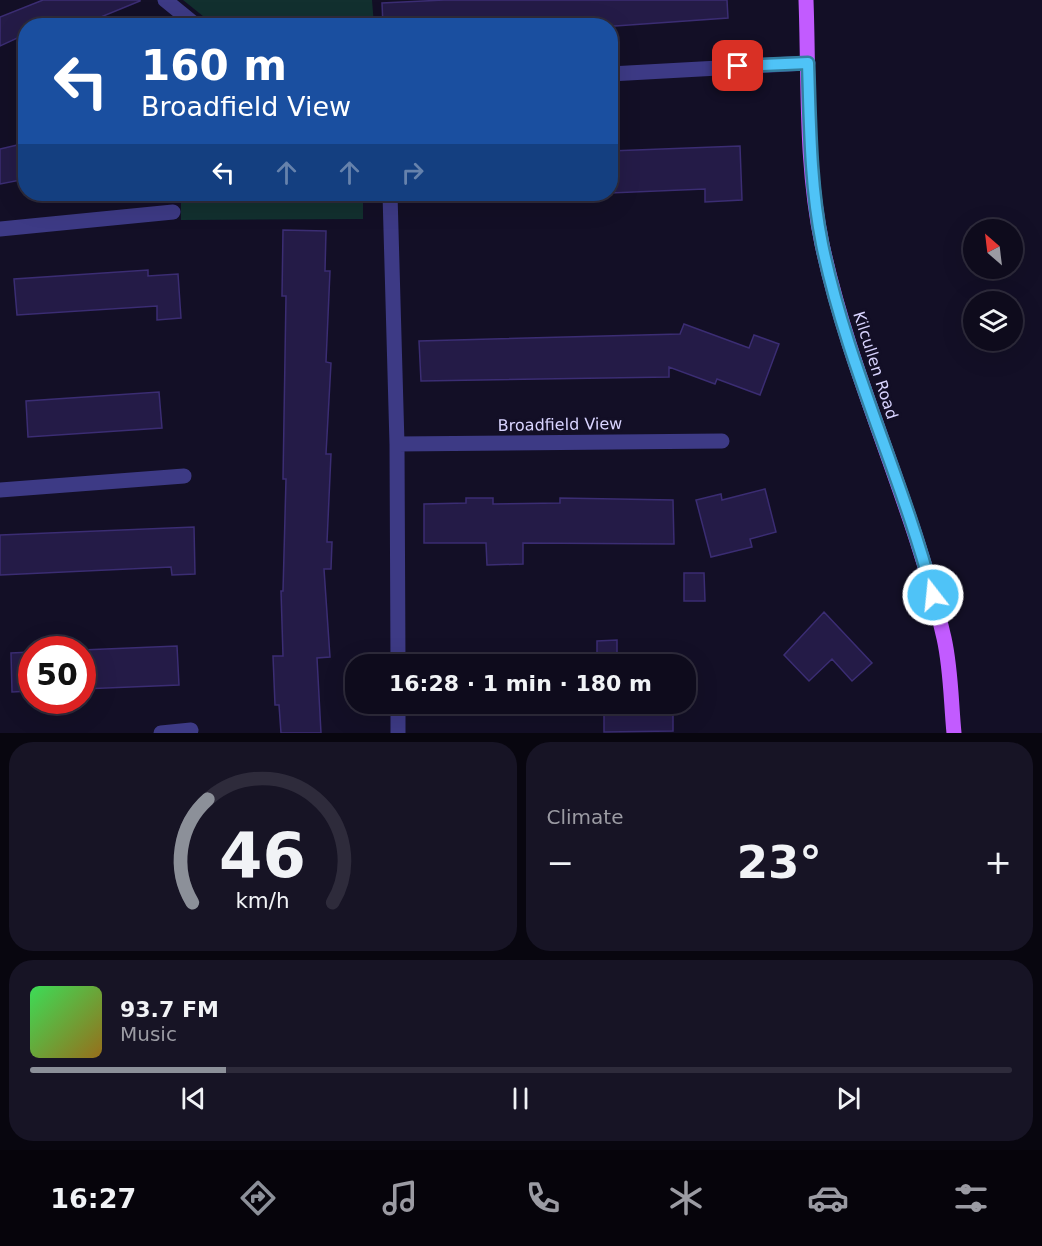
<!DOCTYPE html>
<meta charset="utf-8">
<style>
:root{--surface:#0e0b1c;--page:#171425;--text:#f1f3f6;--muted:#9b9ba3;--line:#2e2b3b;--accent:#8c9099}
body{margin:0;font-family:"DejaVu Sans",sans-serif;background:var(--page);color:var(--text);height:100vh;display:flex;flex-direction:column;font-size:22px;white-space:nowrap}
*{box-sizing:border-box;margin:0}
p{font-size:20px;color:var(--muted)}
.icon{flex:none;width:33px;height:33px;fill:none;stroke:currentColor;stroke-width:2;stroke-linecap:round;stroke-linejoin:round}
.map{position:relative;height:733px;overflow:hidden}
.side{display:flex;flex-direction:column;gap:9px;padding:9px;background:#08060f;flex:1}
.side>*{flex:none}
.banner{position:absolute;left:18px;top:18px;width:600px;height:183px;border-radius:24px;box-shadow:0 6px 24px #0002,0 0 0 2px var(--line);background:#1a4fa0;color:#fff;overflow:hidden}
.needle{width:39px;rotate:332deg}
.fabs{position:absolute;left:963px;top:219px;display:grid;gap:12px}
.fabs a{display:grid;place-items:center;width:60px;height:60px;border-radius:50%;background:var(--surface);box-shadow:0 6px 24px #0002,0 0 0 2px var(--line);font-size:30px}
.speed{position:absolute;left:18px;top:636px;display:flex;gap:12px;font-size:30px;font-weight:700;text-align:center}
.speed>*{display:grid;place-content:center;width:78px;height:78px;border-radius:50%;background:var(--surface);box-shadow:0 6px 24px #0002,0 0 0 2px var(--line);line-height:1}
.speed .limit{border:9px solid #d22;background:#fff;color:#111}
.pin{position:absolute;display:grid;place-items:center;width:51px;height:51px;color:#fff;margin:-26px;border-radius:12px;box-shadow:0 3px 9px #0006}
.me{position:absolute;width:66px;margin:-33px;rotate:344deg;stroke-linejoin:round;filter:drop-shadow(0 0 4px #0008)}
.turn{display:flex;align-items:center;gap:21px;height:126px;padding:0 24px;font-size:27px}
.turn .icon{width:78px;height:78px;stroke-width:2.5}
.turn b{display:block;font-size:42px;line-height:51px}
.lanes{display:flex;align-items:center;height:57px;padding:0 24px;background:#0003;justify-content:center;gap:30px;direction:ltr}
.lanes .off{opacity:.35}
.big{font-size:45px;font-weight:700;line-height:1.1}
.side .tile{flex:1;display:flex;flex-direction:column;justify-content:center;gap:9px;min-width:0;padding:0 21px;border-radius:24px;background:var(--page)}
.side .dial{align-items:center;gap:0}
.dial svg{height:156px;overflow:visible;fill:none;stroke:var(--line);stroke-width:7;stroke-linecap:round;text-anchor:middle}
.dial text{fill:var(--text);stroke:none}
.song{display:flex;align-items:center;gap:18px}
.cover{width:72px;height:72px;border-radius:9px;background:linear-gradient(135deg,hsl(130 70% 55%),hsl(40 70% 35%))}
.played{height:6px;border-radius:3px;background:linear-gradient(90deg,var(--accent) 20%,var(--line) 20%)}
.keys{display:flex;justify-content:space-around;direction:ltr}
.heat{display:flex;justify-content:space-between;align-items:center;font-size:33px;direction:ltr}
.side .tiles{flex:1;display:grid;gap:9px;grid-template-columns:1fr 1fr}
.tile:last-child{grid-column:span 2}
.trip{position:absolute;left:345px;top:654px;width:351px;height:60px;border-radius:24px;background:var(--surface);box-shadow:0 6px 24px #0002,0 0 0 2px var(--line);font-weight:700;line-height:60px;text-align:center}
.menu{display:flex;height:96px;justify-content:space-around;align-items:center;background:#06040b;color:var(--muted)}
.menu .icon{width:42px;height:42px}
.menu .active{color:var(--accent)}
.menu b{font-size:27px;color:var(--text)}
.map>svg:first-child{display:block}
</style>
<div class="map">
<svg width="1042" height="733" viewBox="0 0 1042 733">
<rect width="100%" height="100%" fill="#130f26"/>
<path fill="#12302f" d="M 183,0 L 372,0 L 374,25 L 214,25 Z
M 181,194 L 363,194 L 363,219 L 181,220 Z"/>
<path fill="#241b47" stroke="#3b2d73" stroke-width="1.5" d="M 43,0 L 140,0 L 140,1 L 79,26 L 26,26 L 26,34 L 0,46 L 0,17 Z
M 444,0 L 727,0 L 728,18 L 615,26 L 383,26 L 382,3 Z
M 26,143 L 26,179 L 0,184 L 0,149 Z
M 740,146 L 742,200 L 705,202 L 705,189 L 610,193 L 610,151 Z
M 283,230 L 326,231 L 325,271 L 330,271 L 326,362 L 331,363 L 326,454 L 331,454 L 327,542 L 332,542 L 331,569 L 324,569 L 330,657 L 317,658 L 321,733 L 281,733 L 279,705 L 275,705 L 273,656 L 283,656 L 281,591 L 283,591 L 286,479 L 283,479 L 286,296 L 282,296 Z
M 148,270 L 148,276 L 178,274 L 181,318 L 157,320 L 157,306 L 17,315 L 14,279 Z
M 684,324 L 749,348 L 754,335 L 779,344 L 760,395 L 717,379 L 715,384 L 669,367 L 669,377 L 421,381 L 419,341 L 680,334 Z
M 159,392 L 162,428 L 28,437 L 26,401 Z
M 765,489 L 776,532 L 750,539 L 752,547 L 711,557 L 696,500 L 721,494 L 722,500 Z
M 466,498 L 493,498 L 493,504 L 560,503 L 560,498 L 673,500 L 674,544 L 523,543 L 523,564 L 487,565 L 486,543 L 424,543 L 424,504 L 466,503 Z
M 194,527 L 195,574 L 172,575 L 171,567 L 0,575 L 0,535 Z
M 684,573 L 704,573 L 705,601 L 684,601 Z
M 824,612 L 872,663 L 852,681 L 832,659 L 809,681 L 784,655 Z
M 617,640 L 617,664 L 597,664 L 597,641 Z
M 177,646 L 179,685 L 82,689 L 82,650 Z
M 32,652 L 32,691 L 12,692 L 11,653 Z
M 604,704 L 673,704 L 673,731 L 604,732 Z"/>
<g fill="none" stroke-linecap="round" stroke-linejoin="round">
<path stroke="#3d3a85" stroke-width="15" d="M 165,0 L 197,26
M 610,74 L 808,63
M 390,194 L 397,444 L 398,664
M 0,229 L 173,212
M 397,444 L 722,441
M 0,490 L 184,476
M 398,704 L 398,733
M 161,733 L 191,730"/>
<path stroke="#c25bff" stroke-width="15" d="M 806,0 C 809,81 805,164 822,244 C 851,379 914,504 944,638 C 951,669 951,702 954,733"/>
</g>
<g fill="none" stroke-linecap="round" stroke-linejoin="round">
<defs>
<path id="route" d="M 738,66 L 808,63 C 810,124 810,184 822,244 C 847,365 902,476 933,595"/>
</defs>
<use href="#route" stroke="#337fa1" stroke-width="15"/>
<use href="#route" stroke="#4fc3f7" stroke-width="10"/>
</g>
<g text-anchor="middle" stroke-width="6" stroke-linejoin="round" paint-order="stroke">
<g font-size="16" fill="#d9d4ff" stroke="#130f26">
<text transform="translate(876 365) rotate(72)" y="6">Kilcullen Road</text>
<text transform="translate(560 424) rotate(-1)" y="6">Broadfield View</text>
</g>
</g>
</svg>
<div class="fabs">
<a><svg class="needle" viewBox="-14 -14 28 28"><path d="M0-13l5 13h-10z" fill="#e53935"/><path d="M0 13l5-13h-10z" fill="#9b9ba3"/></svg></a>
<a><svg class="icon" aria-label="layers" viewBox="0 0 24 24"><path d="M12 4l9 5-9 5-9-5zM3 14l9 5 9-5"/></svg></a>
</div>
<div class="speed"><div class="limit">50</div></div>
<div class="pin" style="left:738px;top:66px;background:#d93025"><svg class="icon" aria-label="arrive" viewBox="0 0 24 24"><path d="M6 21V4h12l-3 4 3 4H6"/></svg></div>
<svg class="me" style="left:933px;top:595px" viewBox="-20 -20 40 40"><circle r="17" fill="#4fc3f7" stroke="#fff" stroke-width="3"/><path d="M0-11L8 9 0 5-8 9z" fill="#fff"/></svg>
<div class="trip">16:28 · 1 min · 180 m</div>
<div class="banner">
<div class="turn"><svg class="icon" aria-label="left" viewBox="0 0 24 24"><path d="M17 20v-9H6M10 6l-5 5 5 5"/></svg><div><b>160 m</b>Broadfield View</div></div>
<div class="lanes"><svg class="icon" aria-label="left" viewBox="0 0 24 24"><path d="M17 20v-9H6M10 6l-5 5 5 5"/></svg><svg class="icon off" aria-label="ahead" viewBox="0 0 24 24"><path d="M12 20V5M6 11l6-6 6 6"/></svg><svg class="icon off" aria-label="ahead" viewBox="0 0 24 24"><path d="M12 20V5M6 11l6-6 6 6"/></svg><svg class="icon off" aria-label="right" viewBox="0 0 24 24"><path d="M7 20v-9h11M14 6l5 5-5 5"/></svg></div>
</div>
</div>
<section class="side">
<div class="tiles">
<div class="tile dial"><svg viewBox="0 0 100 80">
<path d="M14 69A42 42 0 1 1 86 69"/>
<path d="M14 69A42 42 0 0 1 22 16" stroke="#8c9099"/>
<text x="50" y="56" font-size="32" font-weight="700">46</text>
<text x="50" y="72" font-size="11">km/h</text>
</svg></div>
<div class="tile"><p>Climate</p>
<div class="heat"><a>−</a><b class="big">23°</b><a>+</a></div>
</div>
<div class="tile">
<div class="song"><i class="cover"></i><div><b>93.7 FM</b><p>Music</p></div></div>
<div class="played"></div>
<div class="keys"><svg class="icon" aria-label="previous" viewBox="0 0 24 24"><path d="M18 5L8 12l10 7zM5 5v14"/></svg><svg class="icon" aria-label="pause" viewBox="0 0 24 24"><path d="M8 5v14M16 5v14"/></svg><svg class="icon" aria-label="next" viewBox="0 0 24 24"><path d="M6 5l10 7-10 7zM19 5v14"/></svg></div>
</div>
</div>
</section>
<nav class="menu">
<b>16:27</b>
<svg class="icon active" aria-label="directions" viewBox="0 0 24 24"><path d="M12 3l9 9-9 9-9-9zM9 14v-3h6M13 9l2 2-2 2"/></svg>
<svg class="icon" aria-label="music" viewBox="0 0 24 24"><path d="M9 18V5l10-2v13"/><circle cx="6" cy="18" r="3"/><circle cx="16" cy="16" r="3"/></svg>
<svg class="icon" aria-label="phone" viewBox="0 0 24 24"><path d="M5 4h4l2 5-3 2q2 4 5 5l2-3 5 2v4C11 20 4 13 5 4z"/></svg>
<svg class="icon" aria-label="climate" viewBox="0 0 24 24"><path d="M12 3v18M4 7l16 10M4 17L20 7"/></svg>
<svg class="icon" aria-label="car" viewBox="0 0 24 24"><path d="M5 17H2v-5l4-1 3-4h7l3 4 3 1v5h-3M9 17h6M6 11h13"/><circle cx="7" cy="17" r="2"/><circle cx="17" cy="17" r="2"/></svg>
<svg class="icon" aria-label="filters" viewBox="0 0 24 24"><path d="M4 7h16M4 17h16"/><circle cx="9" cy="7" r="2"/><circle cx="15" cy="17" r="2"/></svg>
</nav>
